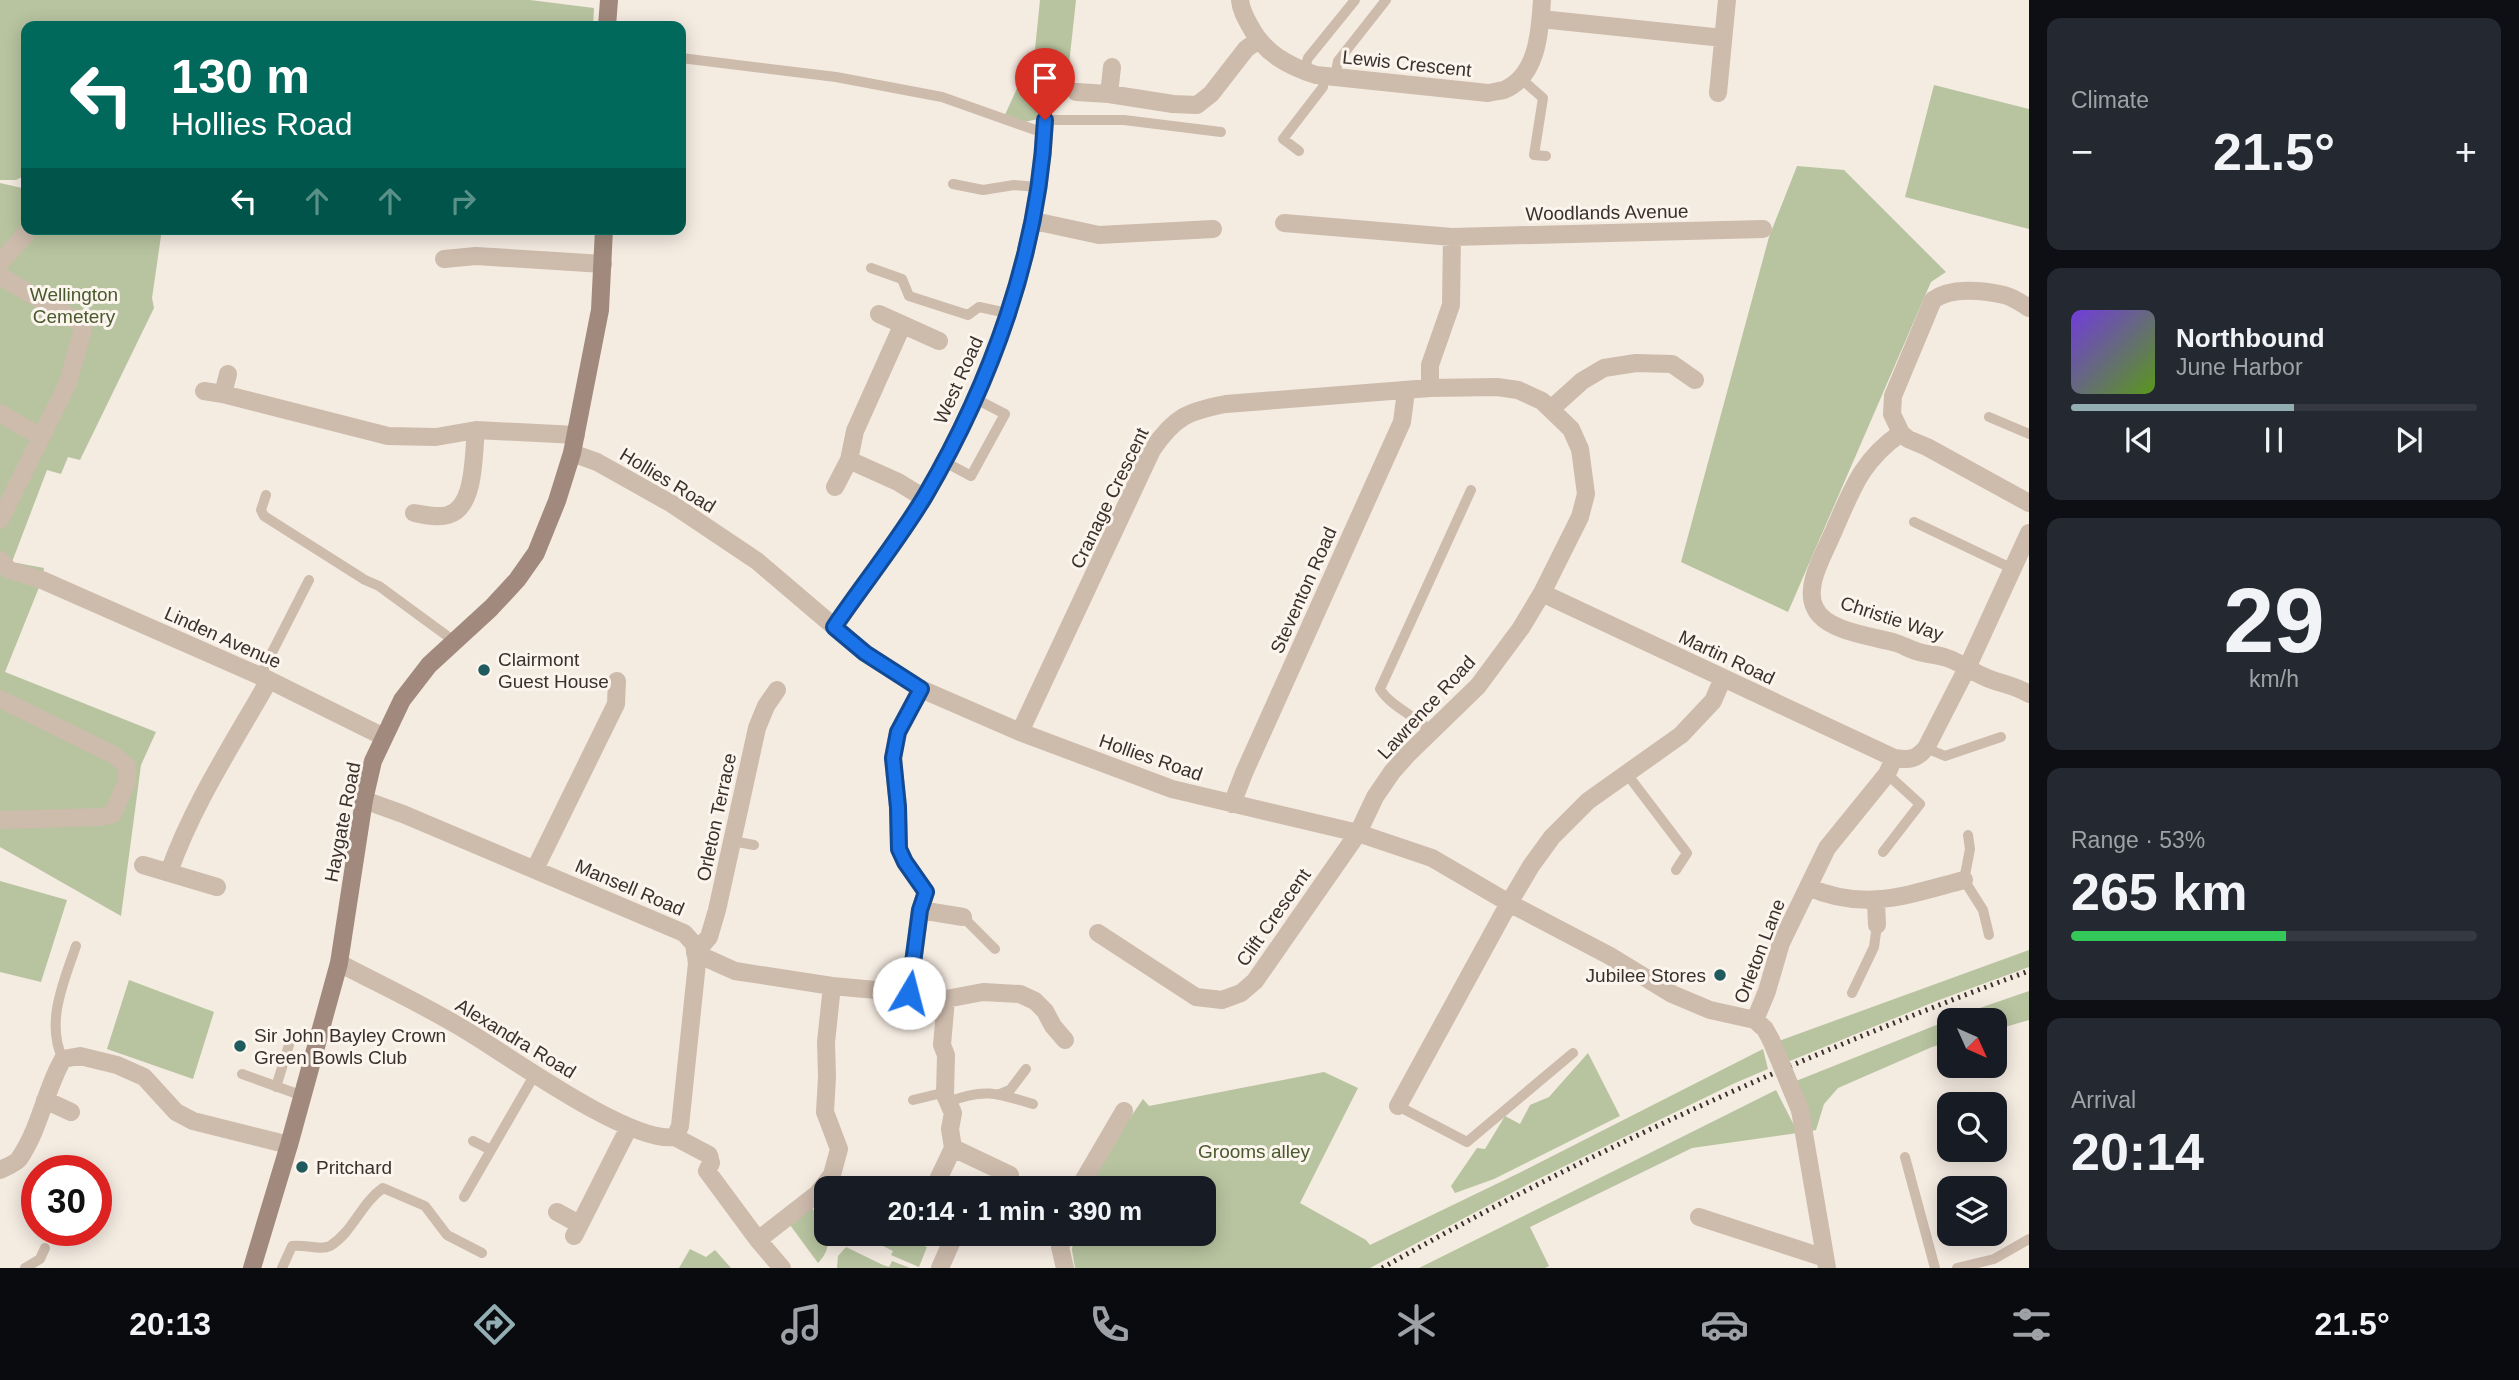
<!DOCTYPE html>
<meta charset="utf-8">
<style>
:root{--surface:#171b24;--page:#242831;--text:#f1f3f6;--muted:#9ea1a6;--line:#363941;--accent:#92aeb2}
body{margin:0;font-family:Helvetica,sans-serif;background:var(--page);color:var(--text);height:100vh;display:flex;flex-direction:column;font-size:26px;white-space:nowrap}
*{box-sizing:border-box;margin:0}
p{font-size:23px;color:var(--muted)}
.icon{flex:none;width:38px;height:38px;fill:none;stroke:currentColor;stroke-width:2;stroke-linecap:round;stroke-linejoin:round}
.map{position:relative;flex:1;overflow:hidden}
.drawer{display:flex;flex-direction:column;gap:18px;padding:18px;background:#0d0f14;width:490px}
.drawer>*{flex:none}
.top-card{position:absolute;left:21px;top:21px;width:665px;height:214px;border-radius:14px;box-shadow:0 4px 18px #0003;background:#00695c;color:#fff;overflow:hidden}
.needle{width:46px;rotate:135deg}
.controls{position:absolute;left:1937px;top:1008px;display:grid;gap:14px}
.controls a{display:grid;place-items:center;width:70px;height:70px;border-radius:14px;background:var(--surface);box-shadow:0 4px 18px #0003;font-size:35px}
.speed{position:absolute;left:21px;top:1155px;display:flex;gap:14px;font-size:35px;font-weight:700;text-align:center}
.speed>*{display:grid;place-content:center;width:91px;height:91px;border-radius:50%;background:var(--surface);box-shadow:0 4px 18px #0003;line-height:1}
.speed .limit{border:10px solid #d22;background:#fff;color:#111}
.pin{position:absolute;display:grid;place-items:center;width:60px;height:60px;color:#fff;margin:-72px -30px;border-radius:50% 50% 50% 0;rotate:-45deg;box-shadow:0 0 7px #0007}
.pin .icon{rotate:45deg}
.me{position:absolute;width:77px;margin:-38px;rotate:8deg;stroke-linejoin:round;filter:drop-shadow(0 0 5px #0008)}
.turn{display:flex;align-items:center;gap:24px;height:147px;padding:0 35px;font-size:32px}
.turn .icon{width:91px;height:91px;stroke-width:2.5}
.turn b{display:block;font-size:49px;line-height:60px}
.lanes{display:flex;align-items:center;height:66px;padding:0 35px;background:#0003;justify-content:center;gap:35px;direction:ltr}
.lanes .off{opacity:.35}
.big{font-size:52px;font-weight:800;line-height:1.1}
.drawer .card{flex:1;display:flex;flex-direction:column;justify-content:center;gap:10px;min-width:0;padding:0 24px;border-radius:14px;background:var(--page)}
.drawer .dial{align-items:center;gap:0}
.dial b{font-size:91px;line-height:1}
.song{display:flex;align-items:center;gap:21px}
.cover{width:84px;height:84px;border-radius:10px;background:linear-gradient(135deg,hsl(260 70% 55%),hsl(90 70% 35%))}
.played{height:7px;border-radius:4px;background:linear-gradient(90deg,var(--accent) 55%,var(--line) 55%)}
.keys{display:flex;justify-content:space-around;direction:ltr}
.heat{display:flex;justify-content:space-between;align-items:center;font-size:38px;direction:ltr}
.charge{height:10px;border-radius:5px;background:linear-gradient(90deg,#34c759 53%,var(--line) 0)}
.trip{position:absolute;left:814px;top:1176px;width:402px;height:70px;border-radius:14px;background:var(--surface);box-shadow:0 4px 18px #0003;font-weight:800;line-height:70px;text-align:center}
.dock{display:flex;height:112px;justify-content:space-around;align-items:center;background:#090b0e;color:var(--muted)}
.dock .icon{width:49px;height:49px}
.dock .on{color:var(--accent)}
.dock b{font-size:32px;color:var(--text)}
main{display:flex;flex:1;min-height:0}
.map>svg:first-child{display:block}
</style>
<main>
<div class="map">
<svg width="2029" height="1268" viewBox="0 0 2029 1268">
<rect width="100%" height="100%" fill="#f4ebe1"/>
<path fill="#b8c4a0" d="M 0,0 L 530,0 L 594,8 L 593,26 L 26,26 L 26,175 L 16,180 L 0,180 Z
M 1040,0 L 1076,0 L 1066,92 L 1046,98 L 1038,119 L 1020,123 L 1004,117 L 1035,49 Z
M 1934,85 L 2029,109 L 2029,229 L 1905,197 Z
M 1797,166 L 1844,170 L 1946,272 L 1931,282 L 1788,612 L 1681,562 L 1769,237 Z
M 0,183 L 22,188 L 26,186 L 26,229 L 162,229 L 152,298 L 154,308 L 80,460 L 68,457 L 61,474 L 47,470 L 12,562 L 44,568 L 42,580 L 5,672 L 156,732 L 141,765 L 121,916 L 0,847 Z
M 0,881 L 67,900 L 41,982 L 0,972 Z
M 2029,950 L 2029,967 L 1939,1000 L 1785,1063 L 1776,1042 Z
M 129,980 L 214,1012 L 193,1079 L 107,1049 Z
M 2029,991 L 2029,1020 L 1995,1030 L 1995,1020 L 1950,1020 L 1949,1042 L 1932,1047 L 1838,1088 L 1824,1104 L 1816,1130 L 1811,1131 L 1796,1081 L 1974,1010 Z
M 1763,1049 L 1768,1069 L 1735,1083 L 1532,1182 L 1370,1268 L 1075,1268 L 1072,1250 L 1074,1234 L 1204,1234 L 1204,1188 L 1087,1188 L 1110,1147 L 1143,1099 L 1149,1106 L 1324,1072 L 1358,1088 L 1300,1203 L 1366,1240 L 1370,1245 L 1517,1174 Z
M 1588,1053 L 1620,1116 L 1494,1179 L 1455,1193 L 1451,1186 L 1477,1148 L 1485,1149 L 1505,1116 L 1520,1124 L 1530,1105 L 1549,1097 Z
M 1776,1090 L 1798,1133 L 1692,1148 L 1530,1227 L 1549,1266 L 1545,1268 L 1419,1268 Z
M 812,1208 C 825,1225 837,1244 818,1263 L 790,1225 Z
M 877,1234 L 901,1234 L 910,1237 L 909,1240 L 927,1247 L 919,1267 L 891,1255 L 893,1251 L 875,1242 Z
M 846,1247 L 883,1265 L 889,1267 L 892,1261 L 910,1268 L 837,1268 L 838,1256 Z
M 690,1249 L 706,1257 L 715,1250 L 731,1268 L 679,1268 Z"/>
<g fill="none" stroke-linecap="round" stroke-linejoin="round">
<path stroke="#cdbbac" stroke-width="10" d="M 681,58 L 836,77 L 942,97 L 1044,133
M 1304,71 L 1308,58 L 1355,0
M 1335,77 L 1338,61 L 1386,0
M 1520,78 L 1543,98 L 1534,155 L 1546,156
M 1045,120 L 1124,120 L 1221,132
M 1299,151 L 1283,139 L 1323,87 L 1324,76
M 953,184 L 983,190 L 1014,185 L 1038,187
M 871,268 L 902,279 L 909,296 L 968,315 L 979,307 L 1007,313
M 1989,417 L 2029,434
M 943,461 L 971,476 L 1005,414 L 974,398
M 266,495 L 261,510 L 264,516 L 365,580 L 379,586 L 454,641
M 1914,522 L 2013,569
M 260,676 L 309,580
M 1432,732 C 1416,716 1391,707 1380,689 L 1471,490
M 1926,748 L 1945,756 L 2001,737
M 1627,774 L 1687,853 L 1676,870
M 1968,835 L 1970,849 L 1964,880 L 1983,910 L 1989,935
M 732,841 L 754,845
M 1883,852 L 1920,804 L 1887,774
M 963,917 L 995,949
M 1852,993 L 1874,947 L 1877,925
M 63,1059 C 45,1023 64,981 76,946
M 242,1074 L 303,1096
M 276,1087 L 292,1035
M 1000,1094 L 1010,1090 L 1026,1069
M 913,1100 L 946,1092
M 948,1102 C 984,1088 997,1093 1033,1104
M 1398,1106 L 1467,1142 L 1573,1053
M 473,1141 L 491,1150
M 1905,1157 L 1935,1268
M 464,1197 L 535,1074
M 25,1268 L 40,1259 L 45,1248
M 282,1268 L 292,1246 C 306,1244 320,1251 330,1246 C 353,1232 361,1203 383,1188 L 425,1206 L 447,1235 L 482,1253
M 1957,1268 L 1994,1259 L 2029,1239"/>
<path stroke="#cdbbac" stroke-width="18" d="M 1240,0 C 1241,10 1245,17 1250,26 C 1264,53 1288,66 1316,75 L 1488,93 C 1493,92 1499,91 1504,90 C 1538,76 1540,30 1542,0
M 1541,19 L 1723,38
M 1076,92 L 1109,94 L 1173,104 L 1197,105 L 1211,94 L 1246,49 L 1257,41
M 1718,93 L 1727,0
M 1109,94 L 1112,67
M 1034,221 L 1099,235 L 1213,229
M 1284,223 L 1452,237 L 1763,229
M 444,259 L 476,256 L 603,264
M 0,263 L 30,229
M 0,276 L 84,325 L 68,383 L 0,520
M 2029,308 C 2021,303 2013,297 2004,295 C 1982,290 1951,287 1933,300 L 1893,396 L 1892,414 L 1901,433 L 1908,439 L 1927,447 L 2029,503
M 879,314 L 939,341
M 902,326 L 855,431 L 849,460 L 898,482 L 924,498
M 1430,388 L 1430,365 L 1451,305 L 1452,237
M 204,391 L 223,394 L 388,436 L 436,437 L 476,430 L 576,435
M 223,394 L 228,374
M 1551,409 L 1582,381 L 1604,368 L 1636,363 L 1672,364 L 1695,380
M 0,413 L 41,437
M 1901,433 C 1859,462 1851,493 1831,537 C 1823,556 1804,587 1815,608 C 1826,632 1873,636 1896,643 C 1903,645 1909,649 1916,651 C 1926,655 1937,654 1947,658 C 1960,662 1972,672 1985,677 C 2000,684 2015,685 2029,694
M 572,453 L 597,462 L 672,504 L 757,561 L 865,653 L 921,689 L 1020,732 L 1172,789 L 1358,833 L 1432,858 L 1509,903 L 1610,956 L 1672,994 L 1710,1010 L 1755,1020 L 1765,1029 L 1771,1040
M 835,487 L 849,460
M 414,513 C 425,515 438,518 448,515 C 476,507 473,454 476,430
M 0,560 L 9,570 L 42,580 L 269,680 L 384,737
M 1542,593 L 1894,758 C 1909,760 1916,760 1926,748 L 1967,668 L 2029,533
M 834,627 C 864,583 898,541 925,496 C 991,383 1039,252 1045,120
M 777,690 L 766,706 L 757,728 L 717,910 L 709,937 L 695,953 L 735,971 L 832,986 L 909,993 L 946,999 L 983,992 L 1020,994 L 1035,1001 L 1045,1011 L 1053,1026 L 1065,1040
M 0,699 L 114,755 L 127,766 L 127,781 L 113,814 L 101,817 L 0,820
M 1020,732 L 1152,450 C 1174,417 1188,411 1226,404 L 1430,388 L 1497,387 L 1518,390 L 1542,401 L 1571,429 L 1580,449 L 1586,494 L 1580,517 L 1542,593 L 1521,628 L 1478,686 L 1408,754 L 1392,772 L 1375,797 L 1358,833 L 1255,981 L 1241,993 L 1222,1000 L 1196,997 L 1098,933
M 364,800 L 403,814 L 684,933 L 694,944 L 697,963 L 680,1126 L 675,1137
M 1232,804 L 1244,773 L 1402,422 L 1406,391
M 143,865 L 217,887
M 535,869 L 616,704 L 617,681
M 169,872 C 193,804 234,742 269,680
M 1808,887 C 1865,912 1907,895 1964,880
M 1876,901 L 1877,925
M 920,910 L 963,917
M 339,963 C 381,985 426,1006 467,1031 C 509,1056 630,1144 675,1137
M 909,993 L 920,910 L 926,892 L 905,862 L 899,849 L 898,807 L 893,758 L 898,732 L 921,689
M 946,999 L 942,1045 L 946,1055 L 945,1095 L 953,1113 L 950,1129 L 953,1148
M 1755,1020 L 1767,991 L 1781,943 L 1827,848 L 1887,774 L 1894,758
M 45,1100 L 71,1112
M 1398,1106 L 1509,903 L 1531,866 L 1552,837 L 1588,801 L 1681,735 L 1713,701 L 1723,678
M 1800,1110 L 1827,1268
M 675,1137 L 709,1155 L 711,1163 L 707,1171 L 758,1240 L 782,1268
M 0,1170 C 6,1167 15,1164 19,1159 C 40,1129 45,1090 63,1059 L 80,1056 L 117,1065 L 144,1077 L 176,1112 L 193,1121 L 289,1145
M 934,1188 L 953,1148 L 1010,1175 L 1003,1188
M 1079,1188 L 1124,1111
M 557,1212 L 579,1224
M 1699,1217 L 1825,1258
M 574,1236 L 629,1127
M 758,1240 L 817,1194 L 832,1175 L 839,1149 L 825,1112 L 827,1077 L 826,1042 L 832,986
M 940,1268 L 955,1234
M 1065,1268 L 1060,1247 L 1066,1234"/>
<path stroke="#a18a7d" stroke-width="18" d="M 607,26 L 609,0
M 252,1268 L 289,1145 L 339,963 L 364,800 L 373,761 L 402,700 L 429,665 L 491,608 L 517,580 L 536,553 L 557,501 L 572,453 L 600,310 L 604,229"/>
<path stroke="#3b302b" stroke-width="5" stroke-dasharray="2 5" stroke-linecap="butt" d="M 1382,1268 C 1589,1151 1806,1053 2029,971"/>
<path stroke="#cdbbac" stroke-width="18" d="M 1771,1040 L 1800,1110"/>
</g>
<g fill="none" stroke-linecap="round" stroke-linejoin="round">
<defs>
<path id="route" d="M 909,993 L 920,910 L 926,892 L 905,862 L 899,849 L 898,807 L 893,758 L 898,732 L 921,689 L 865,653 L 834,627 C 864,583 898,541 925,496 C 991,383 1039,252 1045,120"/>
</defs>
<use href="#route" stroke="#114b97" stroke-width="18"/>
<use href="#route" stroke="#1a73e8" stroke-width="12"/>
</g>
<g fill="#1f5a5e" stroke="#fbf5ee" stroke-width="2.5">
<circle cx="484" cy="670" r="7"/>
<circle cx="1720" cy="975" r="7"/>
<circle cx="240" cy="1046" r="7"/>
<circle cx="302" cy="1167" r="7"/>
</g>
<g text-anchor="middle" stroke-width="6" stroke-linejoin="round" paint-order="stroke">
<g font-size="19" fill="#3b302b" stroke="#fbf5ee">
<text transform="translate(1407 63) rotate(6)" y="7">Lewis Crescent</text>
<text transform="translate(1607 212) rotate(-1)" y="7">Woodlands Avenue</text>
<text transform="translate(958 380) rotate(-66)" y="7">West Road</text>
<text transform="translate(668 480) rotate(31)" y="7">Hollies Road</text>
<text transform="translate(1109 498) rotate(-64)" y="7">Cranage Crescent</text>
<text transform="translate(1303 590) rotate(-66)" y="7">Steventon Road</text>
<text transform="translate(1892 618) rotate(18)" y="7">Christie Way</text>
<text transform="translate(223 637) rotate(24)" y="7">Linden Avenue</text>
<text transform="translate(1727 657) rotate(25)" y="7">Martin Road</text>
<text transform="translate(1426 707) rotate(-47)" y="7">Lawrence Road</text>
<text transform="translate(1151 757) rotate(19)" y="7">Hollies Road</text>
<text transform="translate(716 817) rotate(-78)" y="7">Orleton Terrace</text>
<text transform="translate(342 822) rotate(-79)" y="7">Haygate Road</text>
<text transform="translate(630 887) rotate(23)" y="7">Mansell Road</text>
<text transform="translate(1273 917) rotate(-55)" y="7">Clift Crescent</text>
<text transform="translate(1759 951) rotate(-69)" y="7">Orleton Lane</text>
<text transform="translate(516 1038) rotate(31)" y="7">Alexandra Road</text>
</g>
<g font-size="19" fill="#4a5a2e" stroke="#fbf5ee">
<text x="74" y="301">Wellington<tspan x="74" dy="22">Cemetery</tspan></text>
<text x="1254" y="1158">Grooms alley</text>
</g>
<g font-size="19" fill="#3b302b" stroke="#fbf5ee" text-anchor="start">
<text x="498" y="666">Clairmont<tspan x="498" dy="22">Guest House</tspan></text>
<text x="1706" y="982" text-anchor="end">Jubilee Stores</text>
<text x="254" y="1042">Sir John Bayley Crown<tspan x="254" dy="22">Green Bowls Club</tspan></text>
<text x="316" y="1174">Pritchard</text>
</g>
</g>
</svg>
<div class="controls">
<a><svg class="needle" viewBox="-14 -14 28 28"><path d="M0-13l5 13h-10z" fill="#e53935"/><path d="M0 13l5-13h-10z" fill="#9ea1a6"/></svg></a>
<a><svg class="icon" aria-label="search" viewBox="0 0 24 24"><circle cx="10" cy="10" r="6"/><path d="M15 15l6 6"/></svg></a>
<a><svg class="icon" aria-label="layers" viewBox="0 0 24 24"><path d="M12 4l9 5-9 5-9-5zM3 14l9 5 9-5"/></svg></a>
</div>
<div class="speed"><div class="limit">30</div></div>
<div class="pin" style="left:1045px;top:120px;background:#d93025"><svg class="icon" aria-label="arrive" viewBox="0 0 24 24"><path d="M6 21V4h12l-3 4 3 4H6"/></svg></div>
<svg class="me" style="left:909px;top:993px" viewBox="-20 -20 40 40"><circle r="19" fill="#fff"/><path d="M0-13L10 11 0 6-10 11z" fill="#1a73e8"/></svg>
<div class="trip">20:14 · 1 min · 390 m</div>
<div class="top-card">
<div class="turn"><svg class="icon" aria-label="left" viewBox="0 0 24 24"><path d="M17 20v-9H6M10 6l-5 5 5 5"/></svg><div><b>130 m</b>Hollies Road</div></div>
<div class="lanes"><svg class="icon" aria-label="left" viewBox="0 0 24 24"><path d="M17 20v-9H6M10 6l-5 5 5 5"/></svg><svg class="icon off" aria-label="ahead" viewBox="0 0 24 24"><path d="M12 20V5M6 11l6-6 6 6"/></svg><svg class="icon off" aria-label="ahead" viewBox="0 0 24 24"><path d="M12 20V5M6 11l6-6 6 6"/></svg><svg class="icon off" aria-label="right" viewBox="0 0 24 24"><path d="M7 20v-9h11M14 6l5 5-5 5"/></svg></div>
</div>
</div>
<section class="drawer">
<div class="card"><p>Climate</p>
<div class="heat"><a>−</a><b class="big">21.5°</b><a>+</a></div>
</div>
<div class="card">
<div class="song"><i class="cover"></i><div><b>Northbound</b><p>June Harbor</p></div></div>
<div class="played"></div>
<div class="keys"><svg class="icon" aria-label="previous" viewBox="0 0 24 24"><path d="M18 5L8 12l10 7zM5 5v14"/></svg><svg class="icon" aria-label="pause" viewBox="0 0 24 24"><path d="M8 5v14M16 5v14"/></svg><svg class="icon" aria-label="next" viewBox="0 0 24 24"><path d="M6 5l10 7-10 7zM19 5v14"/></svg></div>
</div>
<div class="card dial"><b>29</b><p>km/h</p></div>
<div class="card"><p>Range · 53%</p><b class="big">265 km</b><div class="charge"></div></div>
<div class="card"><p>Arrival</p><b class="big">20:14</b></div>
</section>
</main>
<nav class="dock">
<b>20:13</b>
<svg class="icon on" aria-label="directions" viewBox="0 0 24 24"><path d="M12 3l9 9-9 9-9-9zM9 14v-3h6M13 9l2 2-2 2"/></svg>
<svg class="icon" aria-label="music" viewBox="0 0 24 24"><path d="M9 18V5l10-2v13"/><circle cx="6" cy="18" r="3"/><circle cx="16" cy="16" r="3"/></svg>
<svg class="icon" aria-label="phone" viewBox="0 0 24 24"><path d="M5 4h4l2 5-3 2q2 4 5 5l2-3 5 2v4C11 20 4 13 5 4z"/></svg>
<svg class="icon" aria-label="climate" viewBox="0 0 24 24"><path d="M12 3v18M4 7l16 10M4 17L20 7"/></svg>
<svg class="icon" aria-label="car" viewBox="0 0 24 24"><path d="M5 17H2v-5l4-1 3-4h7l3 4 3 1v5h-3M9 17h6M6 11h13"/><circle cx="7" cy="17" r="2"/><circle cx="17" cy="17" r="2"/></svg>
<svg class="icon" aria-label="filters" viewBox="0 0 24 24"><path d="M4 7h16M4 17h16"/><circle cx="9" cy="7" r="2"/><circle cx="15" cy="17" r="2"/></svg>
<b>21.5°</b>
</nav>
